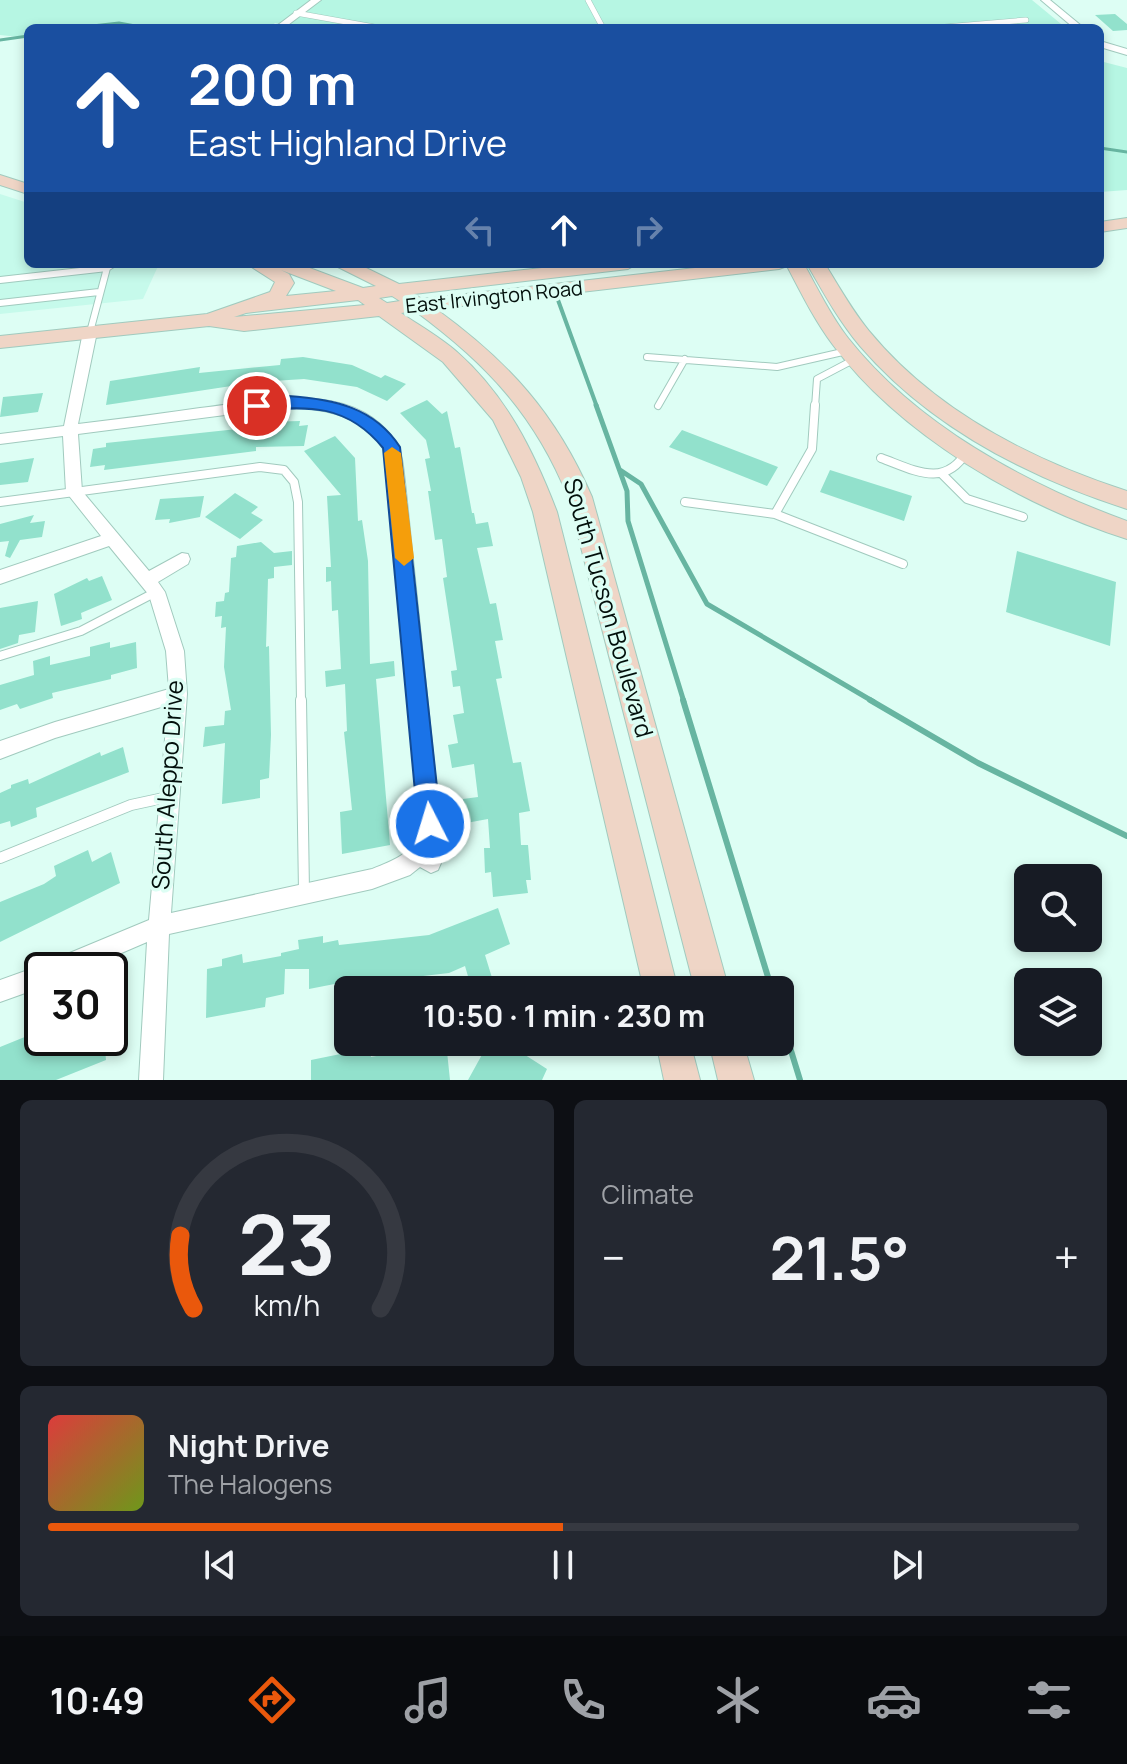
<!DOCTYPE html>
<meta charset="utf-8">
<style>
:root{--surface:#171b24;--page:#242831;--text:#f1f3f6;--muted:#9ea1a6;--line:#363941;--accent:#ea580c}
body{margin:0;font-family:Manrope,sans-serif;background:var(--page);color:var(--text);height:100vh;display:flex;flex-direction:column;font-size:30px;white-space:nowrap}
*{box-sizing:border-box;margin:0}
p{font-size:26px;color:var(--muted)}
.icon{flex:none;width:44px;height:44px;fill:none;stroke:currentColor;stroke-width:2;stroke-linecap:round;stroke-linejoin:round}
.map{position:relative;height:1080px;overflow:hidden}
.side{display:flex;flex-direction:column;gap:20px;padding:20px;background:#0d0f14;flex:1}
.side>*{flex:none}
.guide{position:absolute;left:24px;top:24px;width:1080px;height:244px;border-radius:12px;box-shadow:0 4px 12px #0003;background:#1a4fa0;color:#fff;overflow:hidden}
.buttons{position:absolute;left:1014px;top:864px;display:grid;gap:16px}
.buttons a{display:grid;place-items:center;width:88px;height:88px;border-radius:12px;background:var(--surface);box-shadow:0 4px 12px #0003;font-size:40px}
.speed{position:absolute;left:24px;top:952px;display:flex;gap:16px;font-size:40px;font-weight:700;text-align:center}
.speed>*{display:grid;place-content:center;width:104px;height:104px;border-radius:50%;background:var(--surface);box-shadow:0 4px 12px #0003;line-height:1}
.speed .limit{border:4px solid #111;border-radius:12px;background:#fff;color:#111}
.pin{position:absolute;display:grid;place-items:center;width:68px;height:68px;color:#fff;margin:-34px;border:4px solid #fff;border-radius:50%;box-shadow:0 2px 8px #0007}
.me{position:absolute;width:88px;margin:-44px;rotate:355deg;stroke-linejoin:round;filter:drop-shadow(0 0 6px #0008)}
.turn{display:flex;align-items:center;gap:28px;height:168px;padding:0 32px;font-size:36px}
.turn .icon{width:104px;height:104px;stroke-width:2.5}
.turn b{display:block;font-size:56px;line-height:68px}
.lanes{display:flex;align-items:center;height:76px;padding:0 32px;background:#0003;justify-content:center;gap:40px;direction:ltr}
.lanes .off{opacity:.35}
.big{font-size:60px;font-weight:700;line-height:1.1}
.side .card{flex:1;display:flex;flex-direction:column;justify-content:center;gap:12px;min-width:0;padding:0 28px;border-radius:12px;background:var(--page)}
.side .dial{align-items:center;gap:0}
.dial svg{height:208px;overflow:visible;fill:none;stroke:var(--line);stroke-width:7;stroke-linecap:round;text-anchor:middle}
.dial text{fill:var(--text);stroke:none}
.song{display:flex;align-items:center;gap:24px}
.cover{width:96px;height:96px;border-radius:12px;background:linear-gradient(135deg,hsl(0 70% 55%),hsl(80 70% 35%))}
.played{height:8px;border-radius:4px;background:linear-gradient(90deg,var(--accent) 50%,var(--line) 50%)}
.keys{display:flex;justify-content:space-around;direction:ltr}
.heat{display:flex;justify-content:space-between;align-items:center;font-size:44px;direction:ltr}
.side .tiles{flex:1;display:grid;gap:20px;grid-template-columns:1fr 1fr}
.card:last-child{grid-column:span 2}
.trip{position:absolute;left:334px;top:976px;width:460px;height:80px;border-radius:12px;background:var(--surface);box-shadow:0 4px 12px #0003;font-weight:700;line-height:80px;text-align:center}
.dock{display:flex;height:128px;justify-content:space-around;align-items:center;background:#090b0e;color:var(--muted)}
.dock .icon{width:56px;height:56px}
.dock .on{color:var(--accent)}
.dock b{font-size:36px;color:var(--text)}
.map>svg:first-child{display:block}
</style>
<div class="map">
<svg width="1127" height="1080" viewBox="0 0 1127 1080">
<rect width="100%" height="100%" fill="#ddfef4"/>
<path fill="#c6faeb" d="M 0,194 L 28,203 L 28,264 L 159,264 L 143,299 L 0,314 Z"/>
<path fill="#b6f6e3" d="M 0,0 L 1032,0 L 1066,28 L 295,28 L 275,23 L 270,28 L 28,28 L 28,38 L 0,35 Z
M 1100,61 L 1127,68 L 1127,190 L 1100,192 Z"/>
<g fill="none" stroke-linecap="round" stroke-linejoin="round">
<path stroke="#67b5a1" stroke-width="3" d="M 75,28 L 119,23 L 146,28
M 0,40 L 28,36
M 1100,148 L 1127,152"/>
<path stroke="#67b5a1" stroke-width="4" d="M 558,300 L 597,407"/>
<path stroke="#67b5a1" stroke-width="5" d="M 596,405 L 627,491 L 628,521 L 684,702
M 620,470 L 641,484 L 707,604 L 874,702"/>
<path stroke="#67b5a1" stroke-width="6" d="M 683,700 L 772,990
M 870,700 L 978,763 L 1127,836
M 780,1015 L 800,1080"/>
</g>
<path fill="#92e1cc" d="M 1115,14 L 1127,24 L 1127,30 L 1113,31 L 1095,15 Z
M 303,357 L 352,365 L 381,378 L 385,375 L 406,384 L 387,401 L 357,387 L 304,379 L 258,382 L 106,405 L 110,381 L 200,367 L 199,373 L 280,365 L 281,359 Z
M 43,393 L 38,412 L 0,417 L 3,397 Z
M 427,400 L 442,414 L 447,411 L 455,448 L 460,447 L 472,513 L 474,513 L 476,524 L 488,522 L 493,546 L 477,548 L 490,604 L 496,603 L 503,640 L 495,641 L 502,678 L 496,679 L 513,763 L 521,762 L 530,811 L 519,813 L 521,845 L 528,845 L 531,880 L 526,880 L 528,893 L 493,897 L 491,872 L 485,873 L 484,848 L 490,848 L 488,819 L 466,823 L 463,799 L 478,797 L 474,764 L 452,768 L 448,745 L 458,743 L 453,715 L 464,713 L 460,686 L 453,687 L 451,671 L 457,670 L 443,578 L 447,577 L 442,539 L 435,540 L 428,491 L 431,491 L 425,459 L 430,458 L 426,440 L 400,413 Z
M 300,421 L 299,426 L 308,425 L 304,446 L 256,447 L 256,451 L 104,470 L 105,465 L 90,467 L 93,449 L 106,447 L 106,443 L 265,426 L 266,422 Z
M 682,430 L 778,467 L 767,486 L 669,447 Z
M 335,436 L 355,458 L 358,521 L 362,520 L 368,561 L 370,664 L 394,661 L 395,676 L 376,679 L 390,845 L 342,854 L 340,812 L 352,810 L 344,732 L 347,731 L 345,684 L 326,687 L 325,671 L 341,669 L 338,610 L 332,611 L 331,581 L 326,582 L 326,567 L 331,567 L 327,496 L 341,495 L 304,451 Z
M 34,458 L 28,482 L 0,485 L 0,463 Z
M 830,470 L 912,496 L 904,521 L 820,492 Z
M 235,493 L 258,507 L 251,513 L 263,520 L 240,539 L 205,517 Z
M 204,496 L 200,517 L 169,523 L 170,519 L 155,520 L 160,499 Z
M 34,515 L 30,523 L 45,521 L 42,537 L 20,540 L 10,558 L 5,556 L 9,541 L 0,542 L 0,524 Z
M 261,542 L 274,553 L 292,551 L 292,565 L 274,567 L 274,578 L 268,579 L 266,647 L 269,646 L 271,735 L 269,778 L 260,780 L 260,798 L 222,804 L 225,743 L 203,747 L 205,727 L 224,725 L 225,711 L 231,710 L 224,667 L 226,627 L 221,628 L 222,616 L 215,617 L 216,602 L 224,601 L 225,593 L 229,592 L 231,558 L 236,557 L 237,546 Z
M 1017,551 L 1116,582 L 1110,646 L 1006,612 Z
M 102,576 L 112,600 L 81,613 L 82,619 L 61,626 L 54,594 L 87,578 L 89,581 Z
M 38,601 L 35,632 L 19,635 L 18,643 L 0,649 L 0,608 Z
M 110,642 L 110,648 L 136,642 L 137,668 L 111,675 L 111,679 L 52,693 L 53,698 L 20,709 L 17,704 L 0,710 L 0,685 L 34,675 L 33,661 L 50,656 L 50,665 L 90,656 L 90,647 Z
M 123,747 L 129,772 L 36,808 L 37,817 L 11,827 L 10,821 L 0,824 L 0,793 L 11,788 L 11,785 L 28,779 L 29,784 L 100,752 L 101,756 Z
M 88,850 L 92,862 L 111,852 L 120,883 L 0,942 L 0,902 L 44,884 L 56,876 L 54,866 Z
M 498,908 L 510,944 L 485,955 L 493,981 L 472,990 L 465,966 L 449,973 L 406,978 L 406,990 L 382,990 L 382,980 L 360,982 L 360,979 L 309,989 L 309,969 L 285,969 L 284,994 L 266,998 L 265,1007 L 206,1018 L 207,969 L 222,966 L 222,959 L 242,954 L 243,963 L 281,956 L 281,953 L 299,949 L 298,940 L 323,936 L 323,943 L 338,940 L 339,945 L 429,935 Z
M 42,1030 L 42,1038 L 104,1038 L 106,1060 L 56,1080 L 0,1080 L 0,1047 Z
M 407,1042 L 446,1042 L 450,1080 L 311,1080 L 311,1060 L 370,1048 L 371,1057 L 408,1050 Z
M 489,1042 L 505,1042 L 547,1069 L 542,1080 L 468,1080 Z"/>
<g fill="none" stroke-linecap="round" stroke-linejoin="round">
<defs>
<path id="lane-far3" d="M 588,0 L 603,28
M 296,13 L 380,28
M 933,28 L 1026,20"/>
<path id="lane-far2" d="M 0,280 L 107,268 L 113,264
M 0,303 L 99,292
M 90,332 L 107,268
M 647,357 L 777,367 L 847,351
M 658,406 L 685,359
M 815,407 L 817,379 L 855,359"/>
<path id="lane-far1" d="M 815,405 L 812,449 L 775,514 L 903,564
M 881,458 C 914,470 945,489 967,451
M 942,474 L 967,499 L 1023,517
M 0,502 L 260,467 L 284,470 L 294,482 L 298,502 L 301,702
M 685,502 L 775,514
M 0,656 L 81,631 L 156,592"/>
<path id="lane" d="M 301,700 L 304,891
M 0,858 L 131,805 L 168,797"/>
<path id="street" d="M 311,0 L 321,0 L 284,28 L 274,28 Z
M 1041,0 L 1050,0 L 1084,28 L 1074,28 Z
M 1100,41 L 1127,49 L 1127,55 L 1100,47 Z
M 90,328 L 97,332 L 78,424 C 119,419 160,414 200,408 C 261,401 353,378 395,441 C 403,453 403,468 405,482 L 441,831 L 433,851 L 441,863 L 438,870 L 431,873 L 420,867 L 410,875 L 372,889 L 169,934 L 163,1080 L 139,1080 L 147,942 L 82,970 L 42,970 L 42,987 L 0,1002 L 0,980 L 42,965 L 46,967 L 48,962 L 149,920 L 168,705 L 55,738 L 0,759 L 0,741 L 55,722 L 169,689 L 166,651 L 149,595 L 109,546 L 0,584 L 0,570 L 101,536 L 66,492 L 63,436 L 0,444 L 0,434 L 64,426 L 83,332 ZM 288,407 C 326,409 362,415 384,449 L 421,831 C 411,854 395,860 372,869 L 171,913 L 187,694 L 184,651 L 165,592 L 158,582 L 188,564 L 190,559 L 188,554 L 182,553 L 149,571 L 82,491 L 78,434 Z"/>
<path id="secondary" d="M 0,175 L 28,184 L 28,194 L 0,185 Z
M 1127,218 L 1127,228 L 1100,232 L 1100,222 Z
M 247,264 L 275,267 L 273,264 L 299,264 L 363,288 L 376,286 L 332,264 L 358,264 L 399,284 L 578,264 L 637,264 L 628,269 L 414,294 L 422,299 L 730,264 L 804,264 C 818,289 830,315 848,338 C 916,424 1025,484 1127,521 L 1127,539 C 1022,506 900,435 833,345 C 815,321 801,293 787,266 L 779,269 L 436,309 C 509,362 556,414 592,497 L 729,990 L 695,990 L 568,497 C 535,415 486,363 415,311 L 401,313 C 420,326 440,337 457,352 C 506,395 534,452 557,512 L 678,990 L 644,990 L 533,512 L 521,477 L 493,420 L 443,362 L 379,316 L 244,331 L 209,326 L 0,348 L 0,336 L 207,314 L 270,292 L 275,282 ZM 281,270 L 336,291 L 286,296 L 294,283 L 289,274 ZM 392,296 L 400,301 L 387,303 L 379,298 ZM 358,300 L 365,305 L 234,317 L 246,313 Z
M 807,264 L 825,264 C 839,287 852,310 869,331 C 934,410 1031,460 1127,491 L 1127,509 C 1027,477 929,426 860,346 C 839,321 823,292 807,264 Z
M 656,1042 L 690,1042 L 700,1080 L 664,1080 Z
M 709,1042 L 743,1042 L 754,1080 L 718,1080 Z"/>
</defs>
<use href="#lane-far3" stroke="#a1cabe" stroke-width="6"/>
<use href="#lane-far2" stroke="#a1cabe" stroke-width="8"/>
<use href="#lane-far1" stroke="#a1cabe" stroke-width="10"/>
<use href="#lane" stroke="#a1cabe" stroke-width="12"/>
<use href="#street" stroke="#a1cabe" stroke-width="2"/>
<use href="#secondary" stroke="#a1cabe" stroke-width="2"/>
<use href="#lane-far3" stroke="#fff" stroke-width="5"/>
<use href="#lane-far2" stroke="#fff" stroke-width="6"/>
<use href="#lane-far1" stroke="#fff" stroke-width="8"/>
<use href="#lane" stroke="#fff" stroke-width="10"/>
<use href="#street" fill="#fff" fill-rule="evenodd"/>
<use href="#secondary" fill="#efd5c6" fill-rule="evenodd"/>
</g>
<path fill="#1a73e8" stroke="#114b97" stroke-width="2" d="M 288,396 C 333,399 374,407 400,447 L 441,824 L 438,832 L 430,835 L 422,832 L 418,824 L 383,448 C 348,405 309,405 257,411 L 249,406 L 257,400 Z"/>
<path fill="#f59e0b" d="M 392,447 L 401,453 L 414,558 L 404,566 L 395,558 L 384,453 Z"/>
<g text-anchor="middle" stroke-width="7" stroke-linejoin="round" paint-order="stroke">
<g font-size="20" fill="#020f0b" stroke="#ddfef4">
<text transform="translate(494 297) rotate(-6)" y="7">East Irvington Road</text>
</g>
<g font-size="24" fill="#020f0b" stroke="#ddfef4">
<text transform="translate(608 608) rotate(74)" y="8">South Tucson Boulevard</text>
<text transform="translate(168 785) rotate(-86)" y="8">South Aleppo Drive</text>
</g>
</g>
</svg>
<div class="buttons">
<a><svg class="icon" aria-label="search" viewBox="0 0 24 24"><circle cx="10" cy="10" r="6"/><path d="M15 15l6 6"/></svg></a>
<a><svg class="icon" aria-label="layers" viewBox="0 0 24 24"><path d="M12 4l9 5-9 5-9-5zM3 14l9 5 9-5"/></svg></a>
</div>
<div class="speed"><div class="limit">30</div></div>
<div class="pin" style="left:257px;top:406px;background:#d93025"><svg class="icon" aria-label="arrive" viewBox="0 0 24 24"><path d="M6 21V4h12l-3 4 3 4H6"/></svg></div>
<svg class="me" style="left:430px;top:824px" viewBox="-20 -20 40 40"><circle r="17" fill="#1a73e8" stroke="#fff" stroke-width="3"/><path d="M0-11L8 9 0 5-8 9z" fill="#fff"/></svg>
<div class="trip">10:50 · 1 min · 230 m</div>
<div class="guide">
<div class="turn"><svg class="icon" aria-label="ahead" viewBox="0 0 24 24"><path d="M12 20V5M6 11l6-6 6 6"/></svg><div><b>200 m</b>East Highland Drive</div></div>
<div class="lanes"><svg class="icon off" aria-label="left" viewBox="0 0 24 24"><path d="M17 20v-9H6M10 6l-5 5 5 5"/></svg><svg class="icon" aria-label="ahead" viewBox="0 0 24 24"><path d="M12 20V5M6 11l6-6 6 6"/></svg><svg class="icon off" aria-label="right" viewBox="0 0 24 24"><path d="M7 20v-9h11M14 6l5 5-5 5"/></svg></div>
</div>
</div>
<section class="side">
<div class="tiles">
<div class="card dial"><svg viewBox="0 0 100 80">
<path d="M14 69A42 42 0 1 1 86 69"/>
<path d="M14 69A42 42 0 0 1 9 41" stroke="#ea580c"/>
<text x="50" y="56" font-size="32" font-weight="700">23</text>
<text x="50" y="72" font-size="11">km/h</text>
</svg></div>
<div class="card"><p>Climate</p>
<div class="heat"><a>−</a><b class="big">21.5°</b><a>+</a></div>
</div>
<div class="card">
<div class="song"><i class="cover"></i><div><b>Night Drive</b><p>The Halogens</p></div></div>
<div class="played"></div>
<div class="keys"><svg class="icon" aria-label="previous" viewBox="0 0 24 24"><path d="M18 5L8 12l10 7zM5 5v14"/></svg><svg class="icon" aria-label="pause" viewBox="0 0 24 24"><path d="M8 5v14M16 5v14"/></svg><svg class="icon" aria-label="next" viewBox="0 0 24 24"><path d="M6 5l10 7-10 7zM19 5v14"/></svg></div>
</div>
</div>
</section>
<nav class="dock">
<b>10:49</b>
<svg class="icon on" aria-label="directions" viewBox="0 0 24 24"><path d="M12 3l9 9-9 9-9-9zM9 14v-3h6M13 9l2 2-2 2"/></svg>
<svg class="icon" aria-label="music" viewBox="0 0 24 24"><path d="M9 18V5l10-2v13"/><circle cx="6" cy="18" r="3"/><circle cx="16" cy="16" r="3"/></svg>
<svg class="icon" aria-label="phone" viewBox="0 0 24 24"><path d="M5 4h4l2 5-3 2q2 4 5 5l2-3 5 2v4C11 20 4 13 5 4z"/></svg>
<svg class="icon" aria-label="climate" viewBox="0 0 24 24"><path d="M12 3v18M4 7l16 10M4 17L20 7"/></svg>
<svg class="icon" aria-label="car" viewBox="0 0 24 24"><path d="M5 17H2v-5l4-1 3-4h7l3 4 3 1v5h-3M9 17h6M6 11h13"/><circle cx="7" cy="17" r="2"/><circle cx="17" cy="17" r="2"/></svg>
<svg class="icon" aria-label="filters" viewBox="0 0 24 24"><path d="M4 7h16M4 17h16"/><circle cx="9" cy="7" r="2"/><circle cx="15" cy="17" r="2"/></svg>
</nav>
